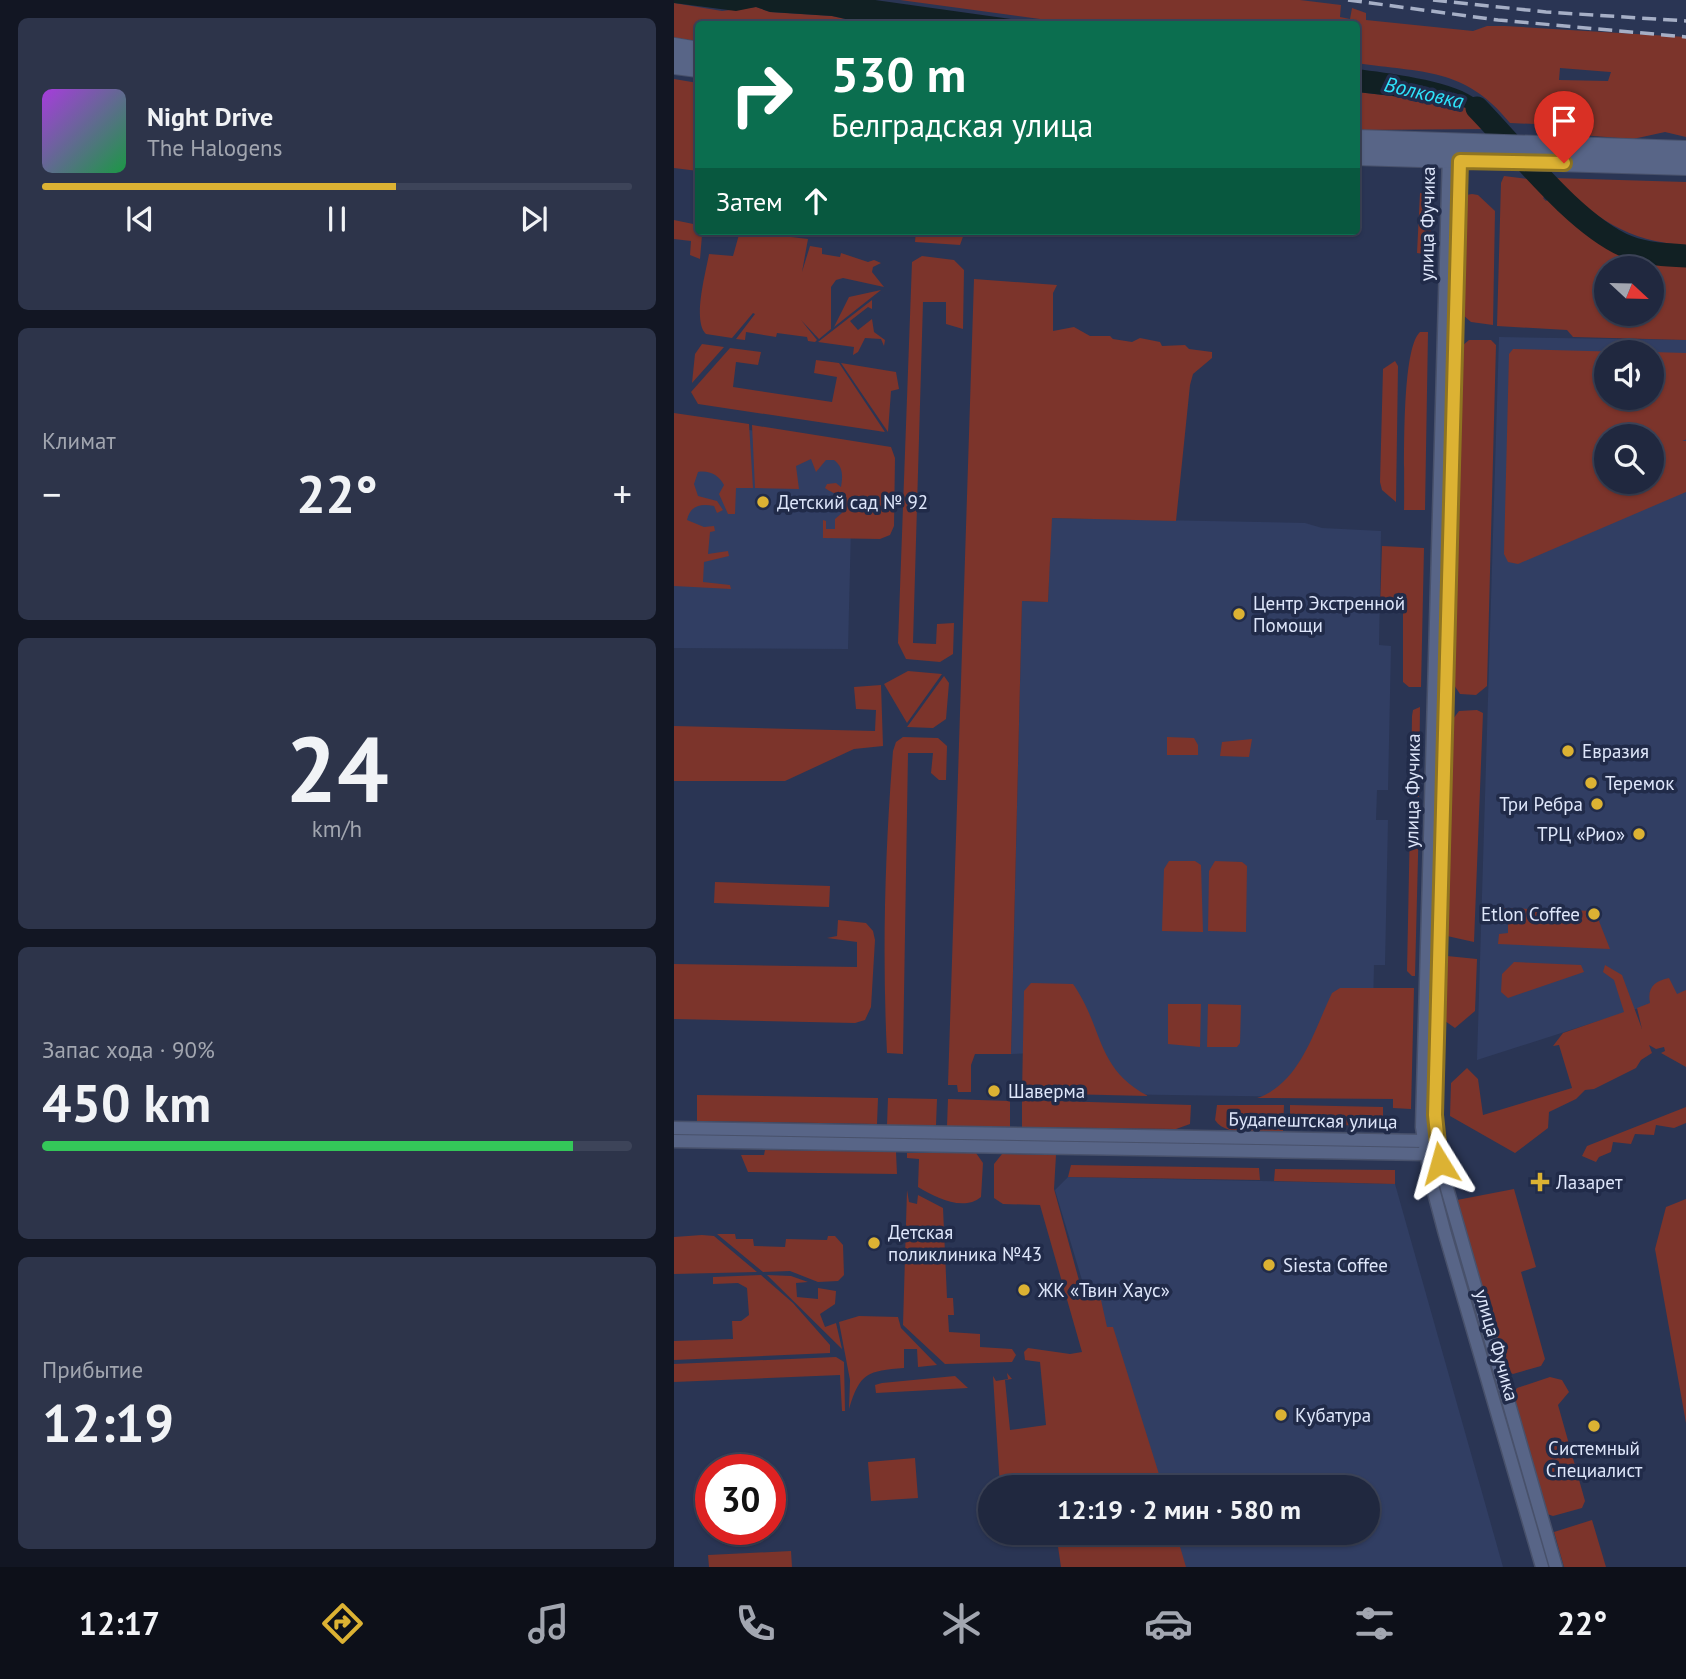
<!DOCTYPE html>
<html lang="ru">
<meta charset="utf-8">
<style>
:root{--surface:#20283f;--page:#2d344a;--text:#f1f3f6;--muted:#a2a6b0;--line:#3d4459;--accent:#dcb233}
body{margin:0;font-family:"PT Sans",sans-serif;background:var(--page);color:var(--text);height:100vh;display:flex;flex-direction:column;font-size:26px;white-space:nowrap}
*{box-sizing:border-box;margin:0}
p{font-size:23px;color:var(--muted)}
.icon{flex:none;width:38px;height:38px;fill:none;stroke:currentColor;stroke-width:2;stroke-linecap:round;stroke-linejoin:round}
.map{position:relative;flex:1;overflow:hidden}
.side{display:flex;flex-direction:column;gap:18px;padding:18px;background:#121623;width:674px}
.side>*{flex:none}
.top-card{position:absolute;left:21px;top:21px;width:665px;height:214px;border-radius:7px;box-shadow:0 2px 5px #0004,0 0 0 2px var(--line);background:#0b6e4f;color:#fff;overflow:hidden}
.needle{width:46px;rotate:112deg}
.buttons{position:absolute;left:920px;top:256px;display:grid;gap:14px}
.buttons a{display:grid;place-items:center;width:70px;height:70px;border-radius:50%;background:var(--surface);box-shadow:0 2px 5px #0004,0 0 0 2px var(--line);font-size:35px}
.speed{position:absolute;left:21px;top:1454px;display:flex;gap:14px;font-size:35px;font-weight:700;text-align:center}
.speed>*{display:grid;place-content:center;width:91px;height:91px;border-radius:50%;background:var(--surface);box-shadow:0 2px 5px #0004,0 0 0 2px var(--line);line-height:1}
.speed .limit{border:10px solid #d22;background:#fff;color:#111}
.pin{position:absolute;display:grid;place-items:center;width:60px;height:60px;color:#fff;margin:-72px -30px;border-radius:50% 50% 50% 0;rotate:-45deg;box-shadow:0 0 7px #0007}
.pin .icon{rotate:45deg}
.me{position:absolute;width:77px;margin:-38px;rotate:352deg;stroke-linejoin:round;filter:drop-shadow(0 0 5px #0008)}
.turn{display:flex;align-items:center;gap:24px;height:147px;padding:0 21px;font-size:32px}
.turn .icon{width:91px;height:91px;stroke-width:2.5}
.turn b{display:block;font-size:49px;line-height:60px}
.then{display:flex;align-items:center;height:66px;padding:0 21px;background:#0003;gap:14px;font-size:26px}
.big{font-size:52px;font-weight:700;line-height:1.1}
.side .widget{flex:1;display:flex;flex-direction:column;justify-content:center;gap:10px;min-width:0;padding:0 24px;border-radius:10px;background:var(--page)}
.side .dial{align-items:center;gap:0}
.dial b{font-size:91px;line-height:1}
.song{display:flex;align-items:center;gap:21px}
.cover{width:84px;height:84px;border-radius:10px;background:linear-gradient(135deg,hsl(280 70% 55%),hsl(140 70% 35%))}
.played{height:7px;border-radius:4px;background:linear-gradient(90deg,var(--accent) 60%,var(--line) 60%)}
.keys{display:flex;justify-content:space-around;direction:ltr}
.heat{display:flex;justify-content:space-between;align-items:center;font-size:38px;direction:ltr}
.charge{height:10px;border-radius:5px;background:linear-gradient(90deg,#34c759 90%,var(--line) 0)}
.trip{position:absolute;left:304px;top:1475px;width:402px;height:70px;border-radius:35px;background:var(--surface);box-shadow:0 2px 5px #0004,0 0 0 2px var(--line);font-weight:700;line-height:70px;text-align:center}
.menu{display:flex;height:112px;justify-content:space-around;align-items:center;background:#0d1019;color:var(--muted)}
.menu .icon{width:49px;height:49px}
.menu .active{color:var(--accent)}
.menu b{font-size:32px;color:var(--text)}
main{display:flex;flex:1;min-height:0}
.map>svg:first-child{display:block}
</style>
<main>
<section class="side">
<div class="widget">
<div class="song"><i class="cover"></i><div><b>Night Drive</b><p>The Halogens</p></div></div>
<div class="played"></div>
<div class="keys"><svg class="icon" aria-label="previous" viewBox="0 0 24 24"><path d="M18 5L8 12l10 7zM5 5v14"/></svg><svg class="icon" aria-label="pause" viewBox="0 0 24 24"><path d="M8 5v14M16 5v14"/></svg><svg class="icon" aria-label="next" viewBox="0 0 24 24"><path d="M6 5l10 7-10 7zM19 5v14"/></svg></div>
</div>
<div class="widget"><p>Климат</p>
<div class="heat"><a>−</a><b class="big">22°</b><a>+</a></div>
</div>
<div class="widget dial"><b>24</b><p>km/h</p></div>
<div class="widget"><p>Запас хода · 90%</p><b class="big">450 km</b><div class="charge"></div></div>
<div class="widget"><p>Прибытие</p><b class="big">12:19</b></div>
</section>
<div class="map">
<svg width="1013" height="1567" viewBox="0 0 1013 1567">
<rect width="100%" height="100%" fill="#2a3554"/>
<path fill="#313e63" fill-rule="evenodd" d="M 825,337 L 1012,340 L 1012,993 L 803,1060 ZM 933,352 L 978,352 L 978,397 L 933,397 ZM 933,436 L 978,436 L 978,481 L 933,481 Z
M 36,424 L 179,446 L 174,649 L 0,648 L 0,461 Z
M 377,518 L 631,523 L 648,528 L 707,531 L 705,645 L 717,646 L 714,790 L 703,790 L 702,820 L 714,820 L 711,965 L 700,965 L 697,1098 L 361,1093 L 362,1053 L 337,1054 L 348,601 L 374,602 Z
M 394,1177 L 721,1184 L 829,1567 L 495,1567 L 484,1533 L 695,1533 L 695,1488 L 470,1487 L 381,1190 Z"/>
<path fill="#7c342b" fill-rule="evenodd" d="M 226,0 L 626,0 L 667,5 L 666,17 L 676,19 L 678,8 L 692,13 L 692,20 L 799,31 L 813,26 L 831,26 L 1012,37 L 1012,137 L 991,132 L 959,139 L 906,135 L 886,130 L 883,125 L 836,123 C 791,67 748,73 683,63 L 682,24 L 403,24 ZM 886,68 L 936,72 L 937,72 L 934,81 L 885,80 Z
M 0,3 L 48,11 L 82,7 L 96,12 L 158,16 L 194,24 L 24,24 L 24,41 L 0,38 Z
M 0,79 L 24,83 L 24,171 L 0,168 Z
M 683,92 L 771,102 L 796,109 L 814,129 L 683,130 Z
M 830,176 L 861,180 L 874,193 L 869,198 L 872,201 L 878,196 L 883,201 L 883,211 L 888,207 C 912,231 935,252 969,258 C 984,261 999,260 1012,265 L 1012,340 L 899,337 L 893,330 L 823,326 L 827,183 ZM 933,268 L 978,268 L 978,313 L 933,313 Z
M 880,178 L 1012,182 L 1012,245 C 953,242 920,217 880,178 Z
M 746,193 L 758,194 L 756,255 L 743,253 Z
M 798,194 L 804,195 L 821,211 L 819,325 L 797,322 L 789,315 L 792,195 Z
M 0,220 L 24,225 L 28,235 L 26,259 L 16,255 L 17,241 L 0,239 Z
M 66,231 L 134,239 L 128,272 L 136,246 L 148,248 L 148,254 L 166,257 L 167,253 L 194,262 L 200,260 L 207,263 L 199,267 L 198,272 L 210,287 L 169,278 L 162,280 L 157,287 L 157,329 L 145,339 L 127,320 L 143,340 L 141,342 L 134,341 L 133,337 L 103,333 L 102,337 L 72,332 L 71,340 L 62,339 L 81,314 L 79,313 L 58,338 L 32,334 C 18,321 32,272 35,254 L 59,256 Z
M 242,231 L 291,231 L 286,245 L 241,242 Z
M 248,256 L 280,260 L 290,270 L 289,329 L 272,324 L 272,302 L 249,302 L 239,643 L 262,644 L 263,624 L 280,623 L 279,654 L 266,662 L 232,659 L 224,643 L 238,262 Z
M 300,279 L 383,285 L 379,293 L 379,331 L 400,327 L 416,336 L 436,336 L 439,339 L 458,342 L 466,338 L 486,342 L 488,346 L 511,345 L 515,349 L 538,352 L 538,358 L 519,374 L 516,385 L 502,521 L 378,518 L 374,602 L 348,601 L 337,1054 L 301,1054 L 297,1065 L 297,1092 L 284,1092 L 283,1085 L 274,1085 Z
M 207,290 L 160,327 L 175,297 Z
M 198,300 L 198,309 L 194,307 L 176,321 L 184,330 L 198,319 L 200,332 L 211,340 L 210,346 L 207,339 L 191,338 L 184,352 L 179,355 L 180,347 L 144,342 Z
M 746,332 L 754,332 L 751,510 L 730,510 C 731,478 726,350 746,332 Z
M 795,340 L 817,340 L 822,345 L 813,686 L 802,695 L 786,694 L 780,685 L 788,346 Z
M 28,344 L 50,347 L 18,383 L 21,354 Z
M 56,348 L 87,352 L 84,365 L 62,362 L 59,387 L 158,402 L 163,377 L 140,373 L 142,360 L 165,363 L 211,432 L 24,404 L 17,392 Z
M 839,349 L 951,352 L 933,352 L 933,397 L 978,397 L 978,352 L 1012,353 L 1013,439 L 1008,441 L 1012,441 L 1012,492 L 844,564 L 834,562 L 830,554 L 835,354 ZM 933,436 L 978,436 L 978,481 L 933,481 Z
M 721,361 L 724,366 L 722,502 L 708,490 L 706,482 L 709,369 Z
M 167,363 L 222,372 L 225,389 L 217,391 L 214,432 Z
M 0,413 L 75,424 L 79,488 L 62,488 L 61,514 L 54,514 L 45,494 L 50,485 C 45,475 35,470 24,472 L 20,484 L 24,496 L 43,501 L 49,510 L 43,513 L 40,506 C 26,503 16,506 13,520 L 30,527 L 40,526 L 41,531 L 36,532 L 34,554 L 54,551 L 55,556 L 30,562 L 29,582 L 56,585 L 57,589 L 0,586 Z
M 78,425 L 217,447 L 221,458 L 220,526 L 216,535 L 206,539 L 149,538 L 149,520 L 152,521 L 152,529 L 161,529 L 161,519 L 168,513 L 164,508 C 165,490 160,495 151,488 L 153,484 L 162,483 L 167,487 C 169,475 169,467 160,460 L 152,460 L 142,472 L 137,459 L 122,466 L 125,489 L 81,488 Z
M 708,546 L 750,548 L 747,687 L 735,687 L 729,682 L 729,609 L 706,608 Z
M 234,671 L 268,674 L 233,723 L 210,684 Z
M 270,676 L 275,683 L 272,719 L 259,728 L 233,727 Z
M 207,685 L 209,746 L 180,749 L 111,781 L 0,781 L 0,726 L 201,731 L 202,710 L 182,709 L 180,687 Z
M 746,707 L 745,797 L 744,797 L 737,789 L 738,716 L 739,710 Z
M 803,710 L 809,713 L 800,942 L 773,936 L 779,719 L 785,711 Z
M 229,737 L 264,738 L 273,746 L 272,780 L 265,780 L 257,773 L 259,753 L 234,753 L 229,1054 L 213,1053 C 208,953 211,851 219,751 L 222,742 Z
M 493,737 L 520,738 L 524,745 L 524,755 L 493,755 Z
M 578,739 L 575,757 L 546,756 L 548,742 Z
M 742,816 L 745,817 L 741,976 L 738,976 L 733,971 L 736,821 Z
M 495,861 L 521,861 L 527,865 L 529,932 L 488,931 L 490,869 Z
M 541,861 L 568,862 L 573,866 L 572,932 L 534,931 L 535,871 Z
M 41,882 L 156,886 L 155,907 L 40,903 Z
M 830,908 L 921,911 L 936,949 L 824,944 L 825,934 L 834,933 L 834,922 L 825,921 Z
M 164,920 L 192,923 L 199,931 L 201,940 L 197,1007 L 191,1020 L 181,1023 L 0,1019 L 0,964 L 183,967 L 183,942 L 153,938 L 163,936 Z
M 773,956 L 803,959 L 801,1011 L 781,1028 L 771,1021 Z
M 840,962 L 907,965 L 910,972 L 834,998 L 827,992 L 828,974 Z
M 931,965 L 948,975 L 968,1029 L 963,1008 L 976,1003 C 973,987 981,981 995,978 L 1003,994 L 1012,990 L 1012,1067 L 987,1053 L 991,1051 L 990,1047 L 982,1049 L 975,1045 L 978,1053 L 967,1060 L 962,1068 L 920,1089 L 911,1090 L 902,1099 L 875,1112 L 874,1128 L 841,1153 L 776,1116 L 777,1083 L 793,1068 L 804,1079 L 809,1115 L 898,1088 L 885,1045 L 879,1046 L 889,1033 L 950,1012 L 940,980 L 929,972 Z
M 357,983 L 399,984 C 430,1028 421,1068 474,1096 L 348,1093 L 350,991 Z
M 666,988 L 740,988 L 737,1109 L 719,1108 L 719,1099 L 583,1098 C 626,1084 640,1030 658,993 Z
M 494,1004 L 527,1004 L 526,1047 L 494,1044 Z
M 534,1004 L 567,1005 L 566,1043 L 563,1047 L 533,1047 Z
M 23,1095 L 204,1098 L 203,1124 L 23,1121 Z
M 214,1098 L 263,1099 L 262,1125 L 213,1125 Z
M 274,1099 L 336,1101 L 336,1127 L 273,1126 Z
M 348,1100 L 517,1105 L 516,1124 L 502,1129 L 348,1127 Z
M 610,1105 L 609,1131 C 591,1131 552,1138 541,1120 L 543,1105 Z
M 616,1105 L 709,1107 L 709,1126 L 616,1124 Z
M 1012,1107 L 1012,1123 L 1000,1128 L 982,1125 L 980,1135 L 961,1134 L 957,1144 L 939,1142 L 937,1152 L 925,1157 L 922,1162 L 908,1156 L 913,1146 Z
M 91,1150 L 222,1152 L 223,1174 L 74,1172 L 67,1155 L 90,1155 Z
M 233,1153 L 302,1153 L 309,1163 L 307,1197 C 289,1212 261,1197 244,1187 L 245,1159 L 233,1158 Z
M 328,1154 L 382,1155 L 380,1189 L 406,1284 L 410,1291 L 427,1300 L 433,1327 L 439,1327 L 489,1487 L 326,1487 L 319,1376 L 322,1381 L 334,1379 L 333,1373 L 338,1379 L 331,1380 L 336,1430 L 372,1425 L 366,1362 L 351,1360 L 350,1352 L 354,1348 L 396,1354 L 408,1352 L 366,1205 L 329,1204 L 320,1198 L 320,1164 Z
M 397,1165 L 585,1168 L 586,1180 L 394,1177 Z
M 601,1169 L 721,1170 L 721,1184 L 600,1181 Z
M 840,1189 L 862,1267 L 847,1272 L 871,1359 L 867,1366 L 839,1374 L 832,1371 L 783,1200 Z
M 233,1190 L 235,1202 L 243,1204 L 244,1195 L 269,1208 L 273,1298 L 279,1298 L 280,1315 L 274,1315 L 275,1332 L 306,1334 L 306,1347 L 338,1349 L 342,1355 L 338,1362 L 271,1364 L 229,1325 Z
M 1012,1199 L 1012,1423 L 981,1249 L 992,1207 Z
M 43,1234 L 61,1234 L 62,1239 L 79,1239 L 80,1246 L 111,1247 L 112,1239 L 153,1240 L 154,1236 L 161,1236 L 169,1245 L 170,1275 L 164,1281 L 144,1282 L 116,1271 L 89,1272 Z
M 28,1235 L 40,1236 L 83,1272 L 0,1274 L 0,1237 Z
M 87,1275 L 119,1303 L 156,1345 L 156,1353 L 0,1360 L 0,1341 L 59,1339 L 58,1321 L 67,1321 L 75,1315 L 73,1288 L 64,1283 L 39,1284 L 39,1277 Z
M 93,1275 L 117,1276 L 134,1282 L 122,1283 L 123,1297 L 144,1299 L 144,1288 L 162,1291 L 161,1304 L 146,1314 L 151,1327 L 162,1323 L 168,1349 Z
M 185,1316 L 224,1317 L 227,1328 L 263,1365 L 244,1367 L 243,1349 L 230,1349 L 230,1368 C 194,1371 186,1372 175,1409 L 176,1380 L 165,1322 Z
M 162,1357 L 170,1362 L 171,1411 L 168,1411 L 166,1375 L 0,1382 L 0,1364 Z
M 281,1376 L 294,1388 L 202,1393 L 201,1385 L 208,1383 Z
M 876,1377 L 888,1380 L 895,1392 L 884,1405 L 911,1501 L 908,1508 L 879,1516 L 873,1514 L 839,1394 L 843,1388 Z
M 241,1458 L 244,1498 L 197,1501 L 194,1462 Z
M 918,1520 L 932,1567 L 890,1567 L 880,1532 Z
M 382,1533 L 502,1533 L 512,1567 L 387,1567 Z
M 117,1551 L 118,1567 L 35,1567 L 34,1555 Z"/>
<path fill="#112023" d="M 0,0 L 201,0 L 373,24 L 194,24 L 158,16 L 96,12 L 82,7 L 62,11 L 0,3 Z
M 683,69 C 713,73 774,80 799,97 C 810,105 820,117 830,127 L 814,129 L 796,109 L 771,102 L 683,92 Z"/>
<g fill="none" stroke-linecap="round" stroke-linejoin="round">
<path stroke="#112023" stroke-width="23" d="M 803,108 C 843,149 902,226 954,247 C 972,254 992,255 1013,256"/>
<defs>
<path id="street" d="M 775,153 L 748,1127 L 757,1181 L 771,1234 L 868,1567
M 783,153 L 786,161 L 761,1130 L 770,1178 L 882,1567
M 0,1128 L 750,1141 L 756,1144
M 0,1141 L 751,1154 L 756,1151"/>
<path id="secondary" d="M 0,47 L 24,51
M 0,65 L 24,68
M 682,139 L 1013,150
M 682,156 L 1013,166"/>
</defs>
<use href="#street" stroke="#48516b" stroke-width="15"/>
<use href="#secondary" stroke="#48516b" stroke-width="20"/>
<use href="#street" stroke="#586587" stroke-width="12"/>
<use href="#secondary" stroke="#586587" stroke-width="18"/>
<path stroke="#a6afc6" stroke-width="3.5" stroke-dasharray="14 7" stroke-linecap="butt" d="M 674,0 L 824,20 L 1013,37
M 759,0 L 872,12 L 1013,21"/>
</g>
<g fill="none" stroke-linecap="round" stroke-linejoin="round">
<defs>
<path id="route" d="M 766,1163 L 761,1115 L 786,161 L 890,163"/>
</defs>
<use href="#route" stroke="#8f7421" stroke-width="18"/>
<use href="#route" stroke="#dcb233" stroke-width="12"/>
</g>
<g fill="#dcb233" stroke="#212b49" stroke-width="2.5">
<circle cx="89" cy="502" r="7"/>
<circle cx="565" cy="614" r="7"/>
<circle cx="894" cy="751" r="7"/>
<circle cx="917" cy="783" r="7"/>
<circle cx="923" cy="804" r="7"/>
<circle cx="965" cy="834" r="7"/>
<circle cx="920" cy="914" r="7"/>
<circle cx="320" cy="1091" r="7"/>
<path d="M862.5 1171.5h7v7h7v7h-7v7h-7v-7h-7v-7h7z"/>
<circle cx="200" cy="1243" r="7"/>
<circle cx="595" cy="1265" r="7"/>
<circle cx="350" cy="1290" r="7"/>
<circle cx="607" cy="1415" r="7"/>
<circle cx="920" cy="1426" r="7"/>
</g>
<g text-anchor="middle" stroke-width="7" stroke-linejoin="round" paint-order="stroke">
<g font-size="19" fill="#dee6fa" stroke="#212b49">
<text transform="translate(753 224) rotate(-89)" y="7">улица Фучика</text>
<text transform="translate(738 791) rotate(-89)" y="7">улица Фучика</text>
<text transform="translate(639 1120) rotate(1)" y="7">Будапештская улица</text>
<text transform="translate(823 1345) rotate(74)" y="7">улица Фучика</text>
</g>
<g font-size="19" fill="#dee6fa" stroke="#212b49" text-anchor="start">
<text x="103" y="509">Детский сад № 92</text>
<text x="579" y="610">Центр Экстренной<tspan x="579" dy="22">Помощи</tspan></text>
<text x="908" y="758">Евразия</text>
<text x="931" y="790">Теремок</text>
<text x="909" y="811" text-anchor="end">Три Ребра</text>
<text x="951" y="841" text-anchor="end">ТРЦ «Рио»</text>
<text x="906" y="921" text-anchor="end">Etlon Coffee</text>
<text x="334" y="1098">Шаверма</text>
<text x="882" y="1189">Лазарет</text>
<text x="214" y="1239">Детская<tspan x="214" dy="22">поликлиника №43</tspan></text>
<text x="609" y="1272">Siesta Coffee</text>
<text x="364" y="1297">ЖК «Твин Хаус»</text>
<text x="621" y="1422">Кубатура</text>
<text x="920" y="1455" text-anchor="middle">Системный<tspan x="920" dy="22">Специалист</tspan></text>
</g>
<g font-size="21" font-style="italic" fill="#2ee4fc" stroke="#212b49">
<text transform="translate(750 93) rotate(13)" y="7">Волковка</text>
</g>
</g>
</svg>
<div class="buttons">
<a><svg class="needle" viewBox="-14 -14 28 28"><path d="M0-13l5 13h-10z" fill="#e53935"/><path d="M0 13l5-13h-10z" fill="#a2a6b0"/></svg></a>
<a><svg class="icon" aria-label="sound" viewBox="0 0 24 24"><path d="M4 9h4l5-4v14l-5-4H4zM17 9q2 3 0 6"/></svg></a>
<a><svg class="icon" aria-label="search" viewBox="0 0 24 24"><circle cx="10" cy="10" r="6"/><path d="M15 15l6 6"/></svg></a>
</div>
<div class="speed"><div class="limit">30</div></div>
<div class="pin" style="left:890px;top:163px;background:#d93025"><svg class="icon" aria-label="arrive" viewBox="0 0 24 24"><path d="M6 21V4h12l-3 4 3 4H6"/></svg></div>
<svg class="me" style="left:766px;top:1163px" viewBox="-20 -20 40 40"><path d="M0-17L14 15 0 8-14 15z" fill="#dcb233" stroke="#fff" stroke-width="4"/></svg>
<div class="trip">12:19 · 2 мин · 580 m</div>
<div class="top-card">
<div class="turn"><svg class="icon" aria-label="right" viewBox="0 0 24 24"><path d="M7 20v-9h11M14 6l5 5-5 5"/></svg><div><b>530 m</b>Белградская улица</div></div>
<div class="then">Затем<svg class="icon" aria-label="ahead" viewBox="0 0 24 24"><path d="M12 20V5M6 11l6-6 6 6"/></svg></div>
</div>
</div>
</main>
<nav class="menu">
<b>12:17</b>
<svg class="icon active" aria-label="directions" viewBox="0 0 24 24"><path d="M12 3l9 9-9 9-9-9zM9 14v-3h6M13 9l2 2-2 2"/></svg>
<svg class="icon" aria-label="music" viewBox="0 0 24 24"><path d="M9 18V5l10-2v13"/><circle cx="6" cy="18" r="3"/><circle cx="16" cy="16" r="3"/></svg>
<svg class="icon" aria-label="phone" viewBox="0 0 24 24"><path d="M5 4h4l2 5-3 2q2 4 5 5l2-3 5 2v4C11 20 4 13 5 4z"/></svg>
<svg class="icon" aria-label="climate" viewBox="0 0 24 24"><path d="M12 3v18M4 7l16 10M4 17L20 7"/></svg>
<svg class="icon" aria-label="car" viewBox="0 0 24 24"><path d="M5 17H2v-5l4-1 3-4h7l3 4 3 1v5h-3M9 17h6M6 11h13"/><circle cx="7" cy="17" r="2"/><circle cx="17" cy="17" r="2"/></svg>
<svg class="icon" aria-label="filters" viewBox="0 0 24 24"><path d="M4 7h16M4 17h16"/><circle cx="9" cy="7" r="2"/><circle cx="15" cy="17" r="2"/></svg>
<b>22°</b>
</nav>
